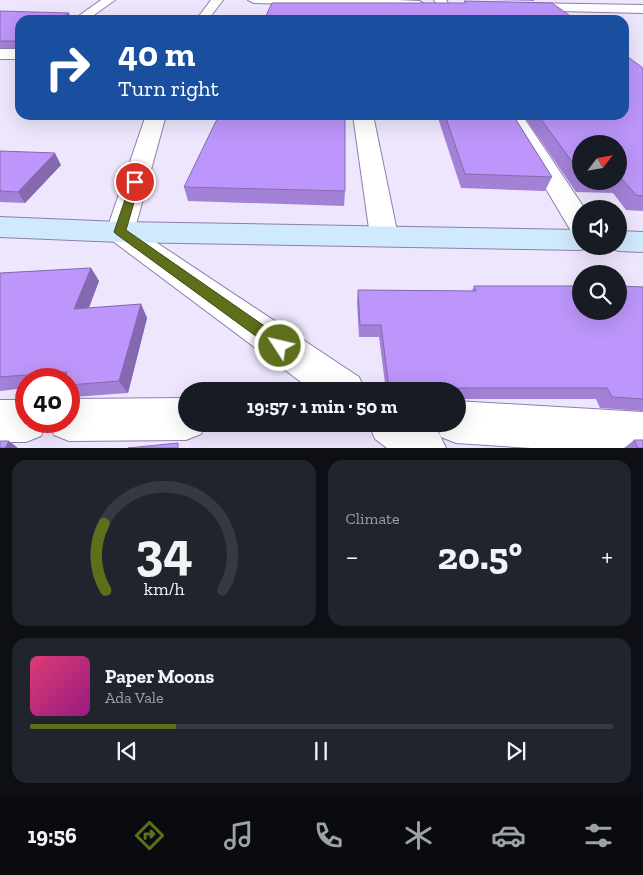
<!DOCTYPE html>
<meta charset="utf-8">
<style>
:root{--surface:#171b24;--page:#20242c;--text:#f1f3f6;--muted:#9ea1a6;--line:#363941;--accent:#5e6f1c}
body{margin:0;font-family:"Zilla Slab",serif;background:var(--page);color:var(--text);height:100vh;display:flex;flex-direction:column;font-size:19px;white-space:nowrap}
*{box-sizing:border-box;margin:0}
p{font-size:16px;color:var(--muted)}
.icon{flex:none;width:28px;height:28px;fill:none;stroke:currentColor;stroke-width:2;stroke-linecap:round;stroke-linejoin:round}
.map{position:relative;height:448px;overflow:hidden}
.drawer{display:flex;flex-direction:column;gap:12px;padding:12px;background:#0d0f14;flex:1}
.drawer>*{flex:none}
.top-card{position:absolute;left:15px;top:15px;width:614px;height:105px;border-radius:15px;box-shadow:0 5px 20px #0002;background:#1a4fa0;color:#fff;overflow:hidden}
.needle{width:32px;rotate:59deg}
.tools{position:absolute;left:572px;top:135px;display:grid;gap:10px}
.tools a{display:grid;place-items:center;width:55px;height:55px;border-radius:50%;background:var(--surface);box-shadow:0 5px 20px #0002;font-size:25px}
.speed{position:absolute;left:15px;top:368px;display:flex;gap:10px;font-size:25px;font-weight:700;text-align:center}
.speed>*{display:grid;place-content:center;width:65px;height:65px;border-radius:50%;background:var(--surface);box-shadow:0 5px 20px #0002;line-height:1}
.speed .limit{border:8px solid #d22;background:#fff;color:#111}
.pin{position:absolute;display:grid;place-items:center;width:42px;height:42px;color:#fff;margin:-21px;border:2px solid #fff;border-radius:50%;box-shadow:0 1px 5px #0007}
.me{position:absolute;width:55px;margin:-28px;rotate:305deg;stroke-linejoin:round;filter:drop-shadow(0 0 4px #0008)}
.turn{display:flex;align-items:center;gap:18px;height:105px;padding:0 20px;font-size:22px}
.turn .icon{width:65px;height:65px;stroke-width:2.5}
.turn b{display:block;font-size:35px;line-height:42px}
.big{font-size:38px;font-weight:700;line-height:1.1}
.drawer .widget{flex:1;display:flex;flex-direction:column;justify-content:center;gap:8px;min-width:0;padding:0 18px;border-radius:15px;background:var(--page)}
.drawer .dial{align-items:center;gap:0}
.dial svg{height:130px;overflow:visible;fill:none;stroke:var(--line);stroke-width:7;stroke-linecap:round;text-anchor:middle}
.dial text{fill:var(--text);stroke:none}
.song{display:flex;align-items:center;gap:15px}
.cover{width:60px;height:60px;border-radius:8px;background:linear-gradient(135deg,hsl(340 70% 55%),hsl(310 70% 35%))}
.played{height:5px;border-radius:2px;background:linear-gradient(90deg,var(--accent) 25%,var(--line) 25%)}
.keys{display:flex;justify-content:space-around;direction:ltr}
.heat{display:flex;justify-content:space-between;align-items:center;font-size:28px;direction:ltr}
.drawer .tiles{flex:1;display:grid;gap:12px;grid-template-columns:1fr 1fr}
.widget:last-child{grid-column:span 2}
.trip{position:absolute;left:178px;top:382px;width:288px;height:50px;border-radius:25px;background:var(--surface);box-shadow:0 5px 20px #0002;font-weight:700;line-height:50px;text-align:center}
.tabs{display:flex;height:80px;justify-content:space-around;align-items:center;background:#090b0e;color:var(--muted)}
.tabs .icon{width:35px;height:35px}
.tabs .on{color:var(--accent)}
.tabs b{font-size:22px;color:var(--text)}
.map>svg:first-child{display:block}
</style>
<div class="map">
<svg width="643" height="448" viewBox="0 0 643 448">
<rect width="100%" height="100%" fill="#ede6fc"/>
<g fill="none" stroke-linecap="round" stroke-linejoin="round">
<defs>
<path id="minor" d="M 101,0 L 115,0 L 87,20 L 73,20 Z
M 211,0 L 223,0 L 208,20 L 196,20 Z
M 248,0 L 397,0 L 419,1 L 425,4 L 419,7 L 254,3 Z
M 434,0 L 446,0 L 458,20 L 446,20 Z
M 522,3 L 643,5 L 643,13 L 518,10 L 516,7 Z
M 0,49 L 20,49 L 20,59 L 0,59 Z
M 146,115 L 166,115 L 134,232 L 130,239 L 120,242 L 110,239 L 106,232 Z
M 353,115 L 373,115 L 398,236 L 394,243 L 384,246 L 374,243 L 370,236 Z
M 502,115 L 522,115 L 585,209 L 581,209 L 581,233 L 571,231 Z
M 186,398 L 186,424 L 205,424 L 201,434 L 186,440 L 69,441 L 54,435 L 49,421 L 69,421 L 69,399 Z
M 0,400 L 26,400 L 26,421 L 47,421 L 41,436 L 26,442 L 0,442 Z
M 456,401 L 643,412 L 643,448 L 531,448 L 456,443 L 441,437 L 436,424 L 456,424 Z"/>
<path id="tertiary" d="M 120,222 L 130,225 L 359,377 L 365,391 L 313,391 L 110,239 L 106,232 L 110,225 Z
M 369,424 L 426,424 L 439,433 L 446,448 L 387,448 L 375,439 Z"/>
<path id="secondary" d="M 0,217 L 120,222 L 581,230 L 581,246 L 592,246 L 581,250 L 120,242 L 0,237 Z
M 619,231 L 643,232 L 643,252 L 619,251 L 609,248 L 608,246 L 619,246 Z"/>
</defs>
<use href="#minor" stroke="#8f7eae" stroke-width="2"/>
<use href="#tertiary" stroke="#8f7eae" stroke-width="2"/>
<use href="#secondary" stroke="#8f7eae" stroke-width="2"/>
<use href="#minor" fill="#fff" fill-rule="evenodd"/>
<use href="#tertiary" fill="#fff" fill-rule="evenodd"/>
<use href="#secondary" fill="#cfeafc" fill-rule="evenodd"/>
</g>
<path fill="#a281d7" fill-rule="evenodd" d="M 494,0 L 534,0 L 534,1 Z
M 0,11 L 71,19 L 69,20 L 20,20 L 20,48 L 0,48 Z
M 643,68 L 643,211 L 626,210 L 613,193 L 576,192 L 523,115 L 624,115 ZM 581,144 L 619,144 L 619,181 L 581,181 Z
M 437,115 L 513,115 L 552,177 L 545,191 L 461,188 Z
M 0,151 L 61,165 L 25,203 L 0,202 Z
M 184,187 L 345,191 L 344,206 L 188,201 Z
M 91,268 L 99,281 L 89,308 L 141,304 L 147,318 L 128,393 L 74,397 L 69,392 L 69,379 L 26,379 L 26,388 L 0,391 L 0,273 Z
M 474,286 L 643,287 L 643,411 L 600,408 L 596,399 L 456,399 L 456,391 L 386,391 L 379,337 L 359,337 L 357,302 L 358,290 L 472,291 Z
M 634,440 L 643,448 L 624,448 Z"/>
<path fill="#8469af" d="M 69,13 L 71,19 L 69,20 L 56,20 Z
M 55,153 L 61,165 L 25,203 L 18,192 Z
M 91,268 L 99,281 L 83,322 L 74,309 Z
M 141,304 L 147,318 L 128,393 L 119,381 Z
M 9,441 L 18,448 L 5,448 Z"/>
<path fill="#bc96fa" stroke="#8469af" d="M 464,1 L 552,3 L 576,20 L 264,20 L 272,3 L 466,3 Z
M 0,11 L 69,13 L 56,20 L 20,20 L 20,41 L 0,41 Z
M 624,54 L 643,68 L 643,196 L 636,195 L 622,179 L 619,178 L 619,144 L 581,144 L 581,174 L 538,115 L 624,115 Z
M 219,115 L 345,115 L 345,191 L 184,187 Z
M 445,115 L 513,115 L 552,177 L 465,174 Z
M 0,151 L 55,153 L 18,192 L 0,191 Z
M 91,268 L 74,309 L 141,304 L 119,381 L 69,385 L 69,379 L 65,379 L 67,372 L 0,377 L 0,273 Z
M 474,286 L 581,286 L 581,311 L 619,311 L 619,286 L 643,287 L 643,399 L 612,397 L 607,388 L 389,388 L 381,325 L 360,325 L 358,290 L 476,291 Z
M 634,440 L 643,440 L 643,448 L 638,448 Z
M 0,441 L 9,441 L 5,448 L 0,448 Z
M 178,443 L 178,448 L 128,448 Z"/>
<path fill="#5e6f1c" stroke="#3d4812" d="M 132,179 L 139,179 L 140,182 L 126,230 L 286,341 L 288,346 L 286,350 L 280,352 L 275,350 L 116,234 L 114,232 Z"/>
</svg>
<div class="tools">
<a><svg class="needle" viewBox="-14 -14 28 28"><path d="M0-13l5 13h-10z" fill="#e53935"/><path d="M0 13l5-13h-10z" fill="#9ea1a6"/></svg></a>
<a><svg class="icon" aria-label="sound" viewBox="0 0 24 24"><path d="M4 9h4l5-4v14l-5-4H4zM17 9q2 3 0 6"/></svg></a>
<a><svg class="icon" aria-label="search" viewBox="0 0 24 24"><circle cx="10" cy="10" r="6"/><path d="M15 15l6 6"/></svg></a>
</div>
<div class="speed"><div class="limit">40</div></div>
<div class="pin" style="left:135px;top:182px;background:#d93025"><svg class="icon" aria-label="arrive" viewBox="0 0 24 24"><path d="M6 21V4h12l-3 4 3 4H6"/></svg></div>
<svg class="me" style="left:280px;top:346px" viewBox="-20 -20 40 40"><circle r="17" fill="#5e6f1c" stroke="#fff" stroke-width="3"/><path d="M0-11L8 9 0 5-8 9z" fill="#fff"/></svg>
<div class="trip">19:57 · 1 min · 50 m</div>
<div class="top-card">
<div class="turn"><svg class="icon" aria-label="right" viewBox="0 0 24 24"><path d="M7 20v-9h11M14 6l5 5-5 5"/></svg><div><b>40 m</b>Turn right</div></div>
</div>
</div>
<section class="drawer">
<div class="tiles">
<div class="widget dial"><svg viewBox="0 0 100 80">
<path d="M14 69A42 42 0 1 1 86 69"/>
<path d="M14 69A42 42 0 0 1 13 28" stroke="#5e6f1c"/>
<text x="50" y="56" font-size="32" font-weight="700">34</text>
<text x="50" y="72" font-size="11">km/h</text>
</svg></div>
<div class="widget"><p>Climate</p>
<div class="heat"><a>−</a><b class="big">20.5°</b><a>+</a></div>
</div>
<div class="widget">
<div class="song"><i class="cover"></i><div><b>Paper Moons</b><p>Ada Vale</p></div></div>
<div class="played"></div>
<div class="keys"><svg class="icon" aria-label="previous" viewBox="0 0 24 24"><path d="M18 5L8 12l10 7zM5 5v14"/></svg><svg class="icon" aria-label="pause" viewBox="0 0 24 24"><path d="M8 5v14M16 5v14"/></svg><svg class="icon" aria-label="next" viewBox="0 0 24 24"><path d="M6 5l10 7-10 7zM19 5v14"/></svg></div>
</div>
</div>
</section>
<nav class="tabs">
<b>19:56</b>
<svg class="icon on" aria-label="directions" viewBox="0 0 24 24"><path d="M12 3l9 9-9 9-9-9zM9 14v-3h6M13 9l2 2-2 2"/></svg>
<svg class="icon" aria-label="music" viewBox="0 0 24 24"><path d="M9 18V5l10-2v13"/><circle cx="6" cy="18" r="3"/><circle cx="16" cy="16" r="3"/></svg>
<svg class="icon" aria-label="phone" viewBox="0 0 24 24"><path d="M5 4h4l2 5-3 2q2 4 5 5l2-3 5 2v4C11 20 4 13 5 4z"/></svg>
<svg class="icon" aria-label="climate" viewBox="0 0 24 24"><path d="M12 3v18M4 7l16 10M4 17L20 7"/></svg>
<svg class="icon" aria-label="car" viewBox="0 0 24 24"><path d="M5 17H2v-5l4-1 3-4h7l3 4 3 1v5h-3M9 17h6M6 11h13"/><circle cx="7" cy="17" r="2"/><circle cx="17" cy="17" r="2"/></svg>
<svg class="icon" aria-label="filters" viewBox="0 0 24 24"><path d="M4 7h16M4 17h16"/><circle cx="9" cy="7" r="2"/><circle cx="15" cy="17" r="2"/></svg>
</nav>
